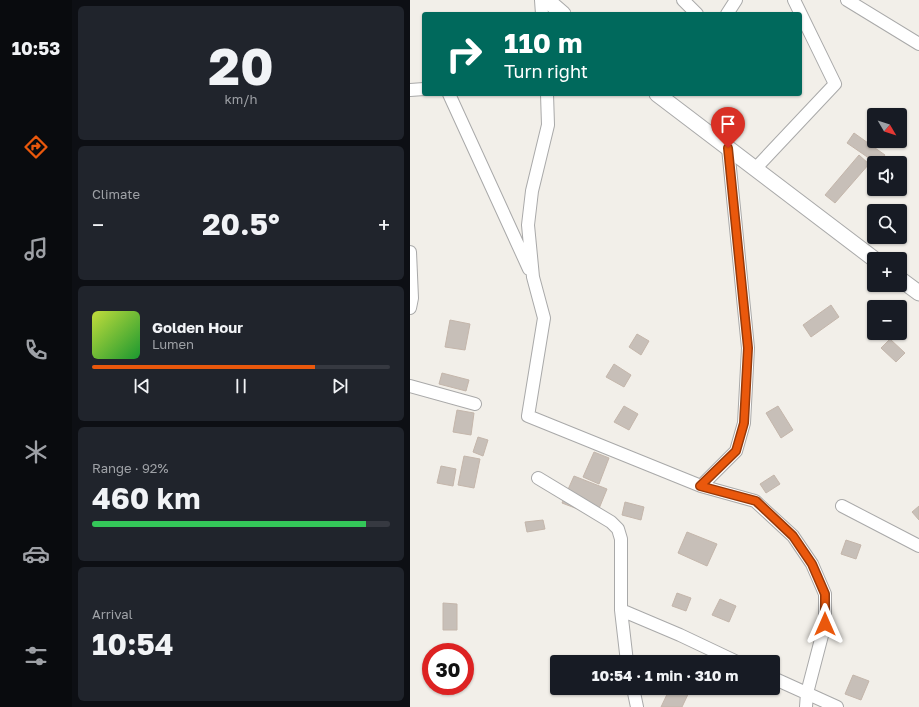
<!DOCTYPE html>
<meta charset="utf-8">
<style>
:root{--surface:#171b24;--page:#20242c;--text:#f1f3f6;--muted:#9ea1a6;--line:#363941;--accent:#ea580c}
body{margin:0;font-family:"Golos Text",sans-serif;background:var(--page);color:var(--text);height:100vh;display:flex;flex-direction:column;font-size:15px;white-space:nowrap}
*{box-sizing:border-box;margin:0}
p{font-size:13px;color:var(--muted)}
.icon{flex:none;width:22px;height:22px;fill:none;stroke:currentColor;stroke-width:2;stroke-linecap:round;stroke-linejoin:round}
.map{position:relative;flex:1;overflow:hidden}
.side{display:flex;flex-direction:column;gap:6px;padding:6px;background:#0d0f14;width:338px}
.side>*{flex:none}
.banner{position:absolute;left:12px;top:12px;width:380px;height:84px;border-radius:4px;box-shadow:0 1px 3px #0004;background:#00695c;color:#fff;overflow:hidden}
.needle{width:26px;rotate:129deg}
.controls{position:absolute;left:457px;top:108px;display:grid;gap:8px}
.controls a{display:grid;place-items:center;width:40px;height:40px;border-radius:4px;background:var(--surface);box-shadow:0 1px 3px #0004;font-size:20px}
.speed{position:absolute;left:12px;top:643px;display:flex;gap:8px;font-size:20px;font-weight:700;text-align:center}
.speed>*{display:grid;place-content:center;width:52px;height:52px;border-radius:50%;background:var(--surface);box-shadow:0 1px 3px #0004;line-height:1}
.speed .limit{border:6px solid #d22;background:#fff;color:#111}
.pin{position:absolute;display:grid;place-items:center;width:34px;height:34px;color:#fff;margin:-41px -17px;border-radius:50% 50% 50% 0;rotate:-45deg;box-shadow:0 0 4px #0007}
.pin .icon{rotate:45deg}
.me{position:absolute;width:44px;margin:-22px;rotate:0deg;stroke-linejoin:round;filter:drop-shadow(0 0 3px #0008)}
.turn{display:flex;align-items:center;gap:14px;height:84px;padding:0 16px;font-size:18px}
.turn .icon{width:52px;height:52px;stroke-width:2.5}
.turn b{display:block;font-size:28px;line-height:34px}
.big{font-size:30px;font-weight:700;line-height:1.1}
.side .card{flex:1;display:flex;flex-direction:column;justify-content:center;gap:6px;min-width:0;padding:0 14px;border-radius:6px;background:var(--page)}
.side .dial{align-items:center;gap:0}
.dial b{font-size:52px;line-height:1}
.song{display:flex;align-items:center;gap:12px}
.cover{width:48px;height:48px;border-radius:6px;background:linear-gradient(135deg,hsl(70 70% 55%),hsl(130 70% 35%))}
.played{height:4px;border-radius:2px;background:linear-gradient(90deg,var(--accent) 75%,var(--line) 75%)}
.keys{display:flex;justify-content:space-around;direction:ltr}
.heat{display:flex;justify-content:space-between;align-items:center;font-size:22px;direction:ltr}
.charge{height:6px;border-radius:3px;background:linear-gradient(90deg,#34c759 92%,var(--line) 0)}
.trip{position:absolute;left:140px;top:655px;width:230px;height:40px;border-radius:4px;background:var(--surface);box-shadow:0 1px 3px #0004;font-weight:700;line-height:40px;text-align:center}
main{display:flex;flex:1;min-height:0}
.tab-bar{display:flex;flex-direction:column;width:72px;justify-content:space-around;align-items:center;background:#090b0e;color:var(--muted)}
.tab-bar .icon{width:28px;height:28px}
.tab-bar .selected{color:var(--accent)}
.tab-bar b{font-size:18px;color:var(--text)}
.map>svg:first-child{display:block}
</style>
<main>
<nav class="tab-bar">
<b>10:53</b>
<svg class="icon selected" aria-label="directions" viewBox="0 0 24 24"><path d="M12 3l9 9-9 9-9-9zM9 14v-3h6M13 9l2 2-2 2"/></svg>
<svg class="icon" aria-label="music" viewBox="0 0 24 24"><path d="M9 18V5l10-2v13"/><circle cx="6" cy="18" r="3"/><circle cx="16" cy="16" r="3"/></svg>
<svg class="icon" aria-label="phone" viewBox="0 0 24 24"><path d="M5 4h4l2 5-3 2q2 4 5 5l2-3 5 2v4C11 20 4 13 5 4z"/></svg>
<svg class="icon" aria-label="climate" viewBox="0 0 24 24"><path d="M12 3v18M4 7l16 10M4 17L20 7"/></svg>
<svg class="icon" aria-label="car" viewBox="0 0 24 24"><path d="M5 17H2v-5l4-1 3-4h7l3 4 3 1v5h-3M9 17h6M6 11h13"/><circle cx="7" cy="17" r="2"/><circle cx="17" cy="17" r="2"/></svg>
<svg class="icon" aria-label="filters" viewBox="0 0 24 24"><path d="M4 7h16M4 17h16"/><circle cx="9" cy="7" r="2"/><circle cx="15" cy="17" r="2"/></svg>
</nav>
<section class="side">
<div class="card dial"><b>20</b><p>km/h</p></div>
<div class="card"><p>Climate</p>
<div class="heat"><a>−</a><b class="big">20.5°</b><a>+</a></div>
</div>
<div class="card">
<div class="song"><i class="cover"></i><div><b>Golden Hour</b><p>Lumen</p></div></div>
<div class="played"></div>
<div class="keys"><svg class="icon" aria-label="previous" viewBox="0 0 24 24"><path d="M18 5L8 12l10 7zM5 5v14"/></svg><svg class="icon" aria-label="pause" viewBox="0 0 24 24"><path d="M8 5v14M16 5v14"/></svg><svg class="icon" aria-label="next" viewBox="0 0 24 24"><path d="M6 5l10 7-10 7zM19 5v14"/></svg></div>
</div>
<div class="card"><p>Range · 92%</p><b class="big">460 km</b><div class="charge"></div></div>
<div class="card"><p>Arrival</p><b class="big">10:54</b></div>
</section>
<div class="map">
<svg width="509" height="707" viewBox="0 0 509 707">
<rect width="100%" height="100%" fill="#f2efe9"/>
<path fill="#c7bfb8" stroke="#c4b6ab" d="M 444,133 L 475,155 L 469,163 L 466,163 L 437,143 Z
M 449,155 L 459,164 L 425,203 L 415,195 Z
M 421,305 L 429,317 L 401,337 L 393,325 Z
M 40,320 L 60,324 L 55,350 L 35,347 Z
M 227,334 L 239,341 L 231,355 L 219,347 Z
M 480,339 L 495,353 L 486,362 L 471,348 Z
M 204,364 L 221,375 L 214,387 L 196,377 Z
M 32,373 L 59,380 L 56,391 L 29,384 Z
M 214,406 L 228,414 L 219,430 L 204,422 Z
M 368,406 L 383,430 L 371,438 L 356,413 Z
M 47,410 L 64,413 L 61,435 L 43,432 Z
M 68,437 L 78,440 L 73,456 L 63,452 Z
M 184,452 L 199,458 L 189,484 L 173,477 Z
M 54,456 L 70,459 L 64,488 L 48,485 Z
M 31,466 L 46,469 L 43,486 L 27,483 Z
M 364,475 L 370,484 L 356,493 L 350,484 Z
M 164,476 L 197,489 L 186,516 L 152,503 Z
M 215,502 L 234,507 L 231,520 L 212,515 Z
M 509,506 L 509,520 L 502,512 Z
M 133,520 L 135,529 L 117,532 L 115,522 Z
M 277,532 L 307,544 L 297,566 L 268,553 Z
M 436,540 L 451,545 L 446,559 L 431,554 Z
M 267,593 L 281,598 L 276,611 L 262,606 Z
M 310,599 L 326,606 L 319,622 L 302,615 Z
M 33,603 L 47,604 L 47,630 L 33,630 Z
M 443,675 L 459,681 L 451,700 L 435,694 Z
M 260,688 L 281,688 L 272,707 L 251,707 Z"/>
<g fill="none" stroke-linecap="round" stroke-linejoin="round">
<defs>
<path id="minor" d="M 131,0 L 132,14
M 273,0 L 287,14
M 437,0 L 509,44
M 317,14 L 326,0
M 0,90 L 14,89
M 39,94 L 119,269
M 137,94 L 138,125 L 122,191 L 118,225 L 123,277 L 134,318 L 118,416 L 291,486 L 345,501 L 383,536 L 402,564 L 415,594 L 415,624 L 397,693 L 396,707
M 345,169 L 425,84 L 384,0
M 0,252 L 2,298 L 0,308
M 0,386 L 65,404
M 128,478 L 201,522 L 208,529 L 211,539 L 211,610 L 217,662
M 291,486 L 326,451 L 334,423 L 338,348 L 318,148
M 432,506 L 509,546
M 211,610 L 270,635 L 327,662
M 363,678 L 427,707
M 223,688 L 227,707"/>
<path id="tertiary" d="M 137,0 L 153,14
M 247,94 L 464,259
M 490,279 L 509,293"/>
</defs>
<use href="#minor" stroke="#a9a9a9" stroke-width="14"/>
<use href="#tertiary" stroke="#a9a9a9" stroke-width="17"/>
<use href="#minor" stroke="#fff" stroke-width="12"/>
<use href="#tertiary" stroke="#fff" stroke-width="15"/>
</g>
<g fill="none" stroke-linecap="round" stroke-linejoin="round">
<defs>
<path id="route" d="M 318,148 L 338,348 L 334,423 L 326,451 L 290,486 L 346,501 L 383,536 L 402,564 L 415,594 L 415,624"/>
</defs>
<use href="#route" stroke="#983908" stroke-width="10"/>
<use href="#route" stroke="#ea580c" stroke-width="7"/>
</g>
</svg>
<div class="controls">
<a><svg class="needle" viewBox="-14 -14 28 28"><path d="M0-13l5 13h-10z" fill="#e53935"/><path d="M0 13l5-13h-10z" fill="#9ea1a6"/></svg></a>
<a><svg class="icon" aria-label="sound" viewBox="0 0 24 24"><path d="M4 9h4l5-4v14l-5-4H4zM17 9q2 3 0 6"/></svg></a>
<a><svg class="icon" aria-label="search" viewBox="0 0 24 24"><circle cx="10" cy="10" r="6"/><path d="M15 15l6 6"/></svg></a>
<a>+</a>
<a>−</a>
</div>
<div class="speed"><div class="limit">30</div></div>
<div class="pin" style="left:318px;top:148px;background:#d93025"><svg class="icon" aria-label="arrive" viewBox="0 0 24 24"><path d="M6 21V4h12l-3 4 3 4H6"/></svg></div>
<svg class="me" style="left:415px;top:624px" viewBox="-20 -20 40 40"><path d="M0-17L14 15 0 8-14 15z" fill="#ea580c" stroke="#fff" stroke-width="4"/></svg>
<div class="trip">10:54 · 1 min · 310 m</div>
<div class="banner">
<div class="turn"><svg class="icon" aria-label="right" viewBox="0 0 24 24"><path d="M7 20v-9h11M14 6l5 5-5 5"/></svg><div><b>110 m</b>Turn right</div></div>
</div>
</div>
</main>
